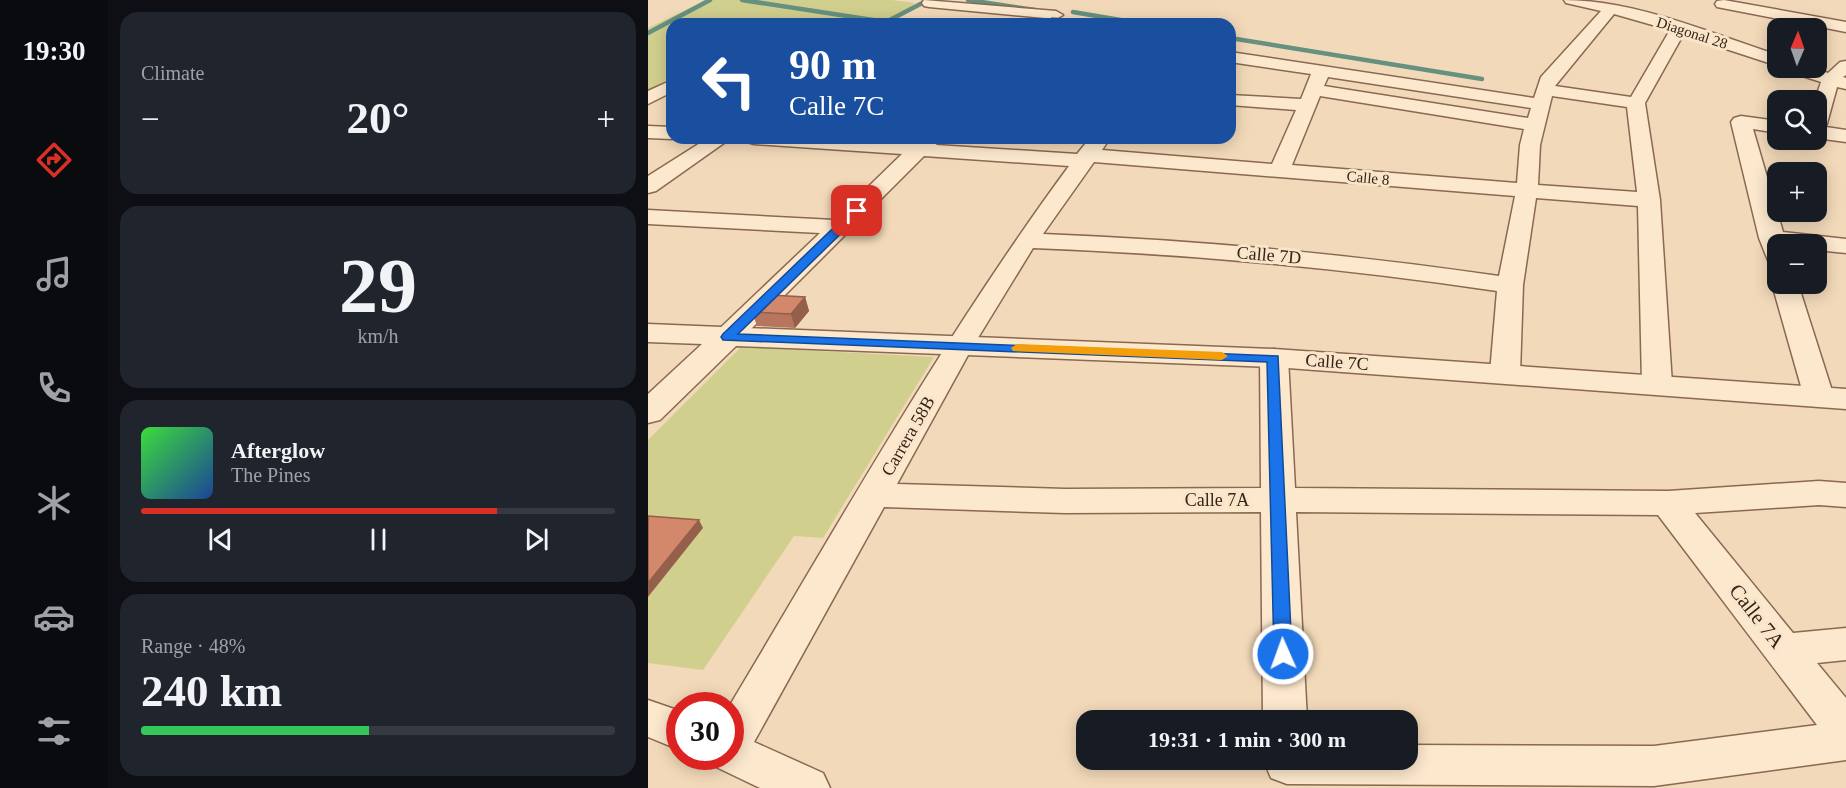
<!DOCTYPE html>
<meta charset="utf-8">
<style>
:root{--surface:#171b24;--page:#20242c;--text:#f1f3f6;--muted:#9ea1a6;--line:#363941;--accent:#d93025}
body{margin:0;font-family:"Times New Roman",serif;background:var(--page);color:var(--text);height:100vh;display:flex;flex-direction:column;font-size:22px;white-space:nowrap}
*{box-sizing:border-box;margin:0}
p{font-size:20px;color:var(--muted)}
.icon{flex:none;width:33px;height:33px;fill:none;stroke:currentColor;stroke-width:2;stroke-linecap:round;stroke-linejoin:round}
.map{position:relative;flex:1;overflow:hidden}
.drawer{display:flex;flex-direction:column;gap:12px;padding:12px;background:#0d0f14;width:540px}
.drawer>*{flex:none}
.top-card{position:absolute;left:18px;top:18px;width:570px;height:126px;border-radius:18px;box-shadow:0 3px 15px #0003;background:#1a4fa0;color:#fff;overflow:hidden}
.needle{width:39px;rotate:2deg}
.tools{position:absolute;left:1119px;top:18px;display:grid;gap:12px}
.tools a{display:grid;place-items:center;width:60px;height:60px;border-radius:12px;background:var(--surface);box-shadow:0 3px 15px #0003;font-size:30px}
.speed{position:absolute;left:18px;top:692px;display:flex;gap:12px;font-size:30px;font-weight:700;text-align:center}
.speed>*{display:grid;place-content:center;width:78px;height:78px;border-radius:50%;background:var(--surface);box-shadow:0 3px 15px #0003;line-height:1}
.speed .limit{border:9px solid #d22;background:#fff;color:#111}
.pin{position:absolute;display:grid;place-items:center;width:51px;height:51px;color:#fff;margin:-26px;border-radius:12px;box-shadow:0 3px 9px #0006}
.me{position:absolute;width:66px;margin:-33px;rotate:358deg;stroke-linejoin:round;filter:drop-shadow(0 0 4px #0008)}
.turn{display:flex;align-items:center;gap:21px;height:126px;padding:0 24px;font-size:27px}
.turn .icon{width:78px;height:78px;stroke-width:2.5}
.turn b{display:block;font-size:42px;line-height:51px}
.big{font-size:45px;font-weight:600;line-height:1.1}
.drawer .widget{flex:1;display:flex;flex-direction:column;justify-content:center;gap:9px;min-width:0;padding:0 21px;border-radius:18px;background:var(--page)}
.drawer .dial{align-items:center;gap:0}
.dial b{font-size:78px;line-height:1}
.song{display:flex;align-items:center;gap:18px}
.cover{width:72px;height:72px;border-radius:9px;background:linear-gradient(135deg,hsl(120 70% 55%),hsl(220 70% 35%))}
.played{height:6px;border-radius:3px;background:linear-gradient(90deg,var(--accent) 75%,var(--line) 75%)}
.keys{display:flex;justify-content:space-around;direction:ltr}
.heat{display:flex;justify-content:space-between;align-items:center;font-size:33px;direction:ltr}
.charge{height:9px;border-radius:4px;background:linear-gradient(90deg,#34c759 48%,var(--line) 0)}
.trip{position:absolute;left:428px;top:710px;width:342px;height:60px;border-radius:18px;background:var(--surface);box-shadow:0 3px 15px #0003;font-weight:600;line-height:60px;text-align:center}
main{display:flex;flex:1;min-height:0}
.menu{display:flex;flex-direction:column;width:108px;justify-content:space-around;align-items:center;background:#090b0e;color:var(--muted)}
.menu .icon{width:42px;height:42px}
.menu .active{color:var(--accent)}
.menu b{font-size:27px;color:var(--text)}
.map>svg:first-child{display:block}
</style>
<main>
<nav class="menu">
<b>19:30</b>
<svg class="icon active" aria-label="directions" viewBox="0 0 24 24"><path d="M12 3l9 9-9 9-9-9zM9 14v-3h6M13 9l2 2-2 2"/></svg>
<svg class="icon" aria-label="music" viewBox="0 0 24 24"><path d="M9 18V5l10-2v13"/><circle cx="6" cy="18" r="3"/><circle cx="16" cy="16" r="3"/></svg>
<svg class="icon" aria-label="phone" viewBox="0 0 24 24"><path d="M5 4h4l2 5-3 2q2 4 5 5l2-3 5 2v4C11 20 4 13 5 4z"/></svg>
<svg class="icon" aria-label="climate" viewBox="0 0 24 24"><path d="M12 3v18M4 7l16 10M4 17L20 7"/></svg>
<svg class="icon" aria-label="car" viewBox="0 0 24 24"><path d="M5 17H2v-5l4-1 3-4h7l3 4 3 1v5h-3M9 17h6M6 11h13"/><circle cx="7" cy="17" r="2"/><circle cx="17" cy="17" r="2"/></svg>
<svg class="icon" aria-label="filters" viewBox="0 0 24 24"><path d="M4 7h16M4 17h16"/><circle cx="9" cy="7" r="2"/><circle cx="15" cy="17" r="2"/></svg>
</nav>
<section class="drawer">
<div class="widget"><p>Climate</p>
<div class="heat"><a>−</a><b class="big">20°</b><a>+</a></div>
</div>
<div class="widget dial"><b>29</b><p>km/h</p></div>
<div class="widget">
<div class="song"><i class="cover"></i><div><b>Afterglow</b><p>The Pines</p></div></div>
<div class="played"></div>
<div class="keys"><svg class="icon" aria-label="previous" viewBox="0 0 24 24"><path d="M18 5L8 12l10 7zM5 5v14"/></svg><svg class="icon" aria-label="pause" viewBox="0 0 24 24"><path d="M8 5v14M16 5v14"/></svg><svg class="icon" aria-label="next" viewBox="0 0 24 24"><path d="M6 5l10 7-10 7zM19 5v14"/></svg></div>
</div>
<div class="widget"><p>Range · 48%</p><b class="big">240 km</b><div class="charge"></div></div>
</section>
<div class="map">
<svg width="1198" height="788" viewBox="0 0 1198 788">
<rect width="100%" height="100%" fill="#f2d9b9"/>
<path fill="#d0cf8d" d="M 59,0 L 244,0 L 267,3 L 241,24 L 24,24 L 24,77 L 0,91 L 0,28 Z
M 93,347 L 286,357 L 175,538 L 146,536 L 55,670 L 0,663 L 0,597 L 54,529 L 0,524 L 0,440 Z"/>
<g fill="none" stroke-linecap="round" stroke-linejoin="round">
<path stroke="#66907f" stroke-width="4.5" d="M 94,0 L 238,22 L 280,0
M 320,0 L 387,10
M 425,12 L 496,24
M 0,33 L 62,0
M 582,38 L 834,79"/>
<defs>
<path id="minor" d="M 276,0 L 408,11 L 415,15 L 408,19 L 281,7 L 276,6 L 274,3 Z
M 916,0 C 987,0 1062,33 1130,55 L 1130,66 L 1035,35 L 997,103 L 1012,200 L 1024,384 L 1019,390 L 1009,393 L 999,390 L 994,384 L 990,206 L 888,198 L 875,285 L 872,373 L 867,379 L 857,382 L 847,379 L 842,373 L 849,291 C 695,268 541,254 385,248 L 325,346 L 249,484 L 417,489 L 613,488 L 612,358 L 616,352 L 626,349 L 636,352 L 640,358 L 647,488 L 1020,491 L 1171,481 L 1198,483 L 1198,507 L 1171,505 L 1047,513 L 1145,633 L 1198,628 L 1198,660 L 1169,663 L 1198,698 L 1198,760 L 1006,786 L 639,784 L 623,778 L 617,764 L 619,759 L 759,759 L 759,745 L 1006,746 L 1169,725 L 1010,515 L 648,512 L 659,720 L 615,720 L 613,512 L 417,513 L 236,507 L 106,742 L 175,773 L 182,788 L 112,788 L 66,766 L 62,756 L 82,756 L 82,705 C 191,523 295,337 421,166 L 276,156 L 89,343 L 79,345 L 69,343 L 65,337 L 69,331 L 172,233 L 0,224 L 0,210 L 186,220 L 254,154 L 106,144 L 99,142 L 96,138 L 192,138 L 266,143 L 272,138 L 290,138 L 291,140 L 288,145 L 429,154 L 442,138 L 462,138 L 454,150 L 624,164 L 648,110 L 582,105 L 582,95 L 653,99 L 663,74 L 582,62 L 582,52 L 886,98 L 893,77 L 953,11 L 918,3 ZM 966,14 L 1022,30 L 983,97 L 907,86 ZM 680,77 L 883,108 L 880,118 L 676,86 ZM 672,96 L 876,129 L 872,145 L 869,183 L 644,165 ZM 904,96 L 979,107 L 989,192 L 890,185 L 892,145 ZM 446,162 L 867,196 L 851,276 C 699,254 548,240 395,234 Z
M 1076,0 L 1198,22 L 1198,32 L 1069,7 L 1067,4 L 1069,1 Z
M 1198,61 L 1198,75 L 1195,77 L 1198,78 L 1198,89 L 1189,87 L 1178,127 L 1198,130 L 1198,142 L 1168,138 L 1167,100 L 1173,82 L 1142,72 L 1140,68 L 1164,68 L 1180,73 L 1192,62 Z
M 24,80 L 24,92 L 0,104 L 0,91 Z
M 1093,116 L 1130,121 L 1130,133 L 1105,129 L 1135,232 L 1198,239 L 1198,253 L 1168,250 L 1168,244 L 1130,244 L 1130,265 L 1121,263 L 1111,238 L 1083,122 L 1086,118 Z
M 0,126 L 24,127 L 24,138 L 28,138 L 24,139 L 0,138 Z
M 60,138 L 83,138 L 8,191 L 0,193 L 0,176 Z
M 1130,278 L 1130,284 L 1150,284 L 1186,397 L 1182,403 L 1171,406 L 1160,403 L 1156,397 L 1124,284 Z
M 0,700 L 32,711 L 32,750 L 0,737 Z"/>
<path id="tertiary" d="M 0,324 L 626,349 L 1198,389 L 1198,409 L 626,367 L 88,346 L 12,420 L 0,423 L 0,394 L 54,344 L 0,342 Z"/>
</defs>
<use href="#minor" stroke="#8a6852" stroke-width="3"/>
<use href="#tertiary" stroke="#8a6852" stroke-width="3"/>
<use href="#minor" fill="#fce8cd" fill-rule="evenodd"/>
<use href="#tertiary" fill="#fce8cd" fill-rule="evenodd"/>
</g>
<path fill="#b6755c" d="M 157,297 L 161,311 L 147,328 L 109,326 L 104,312 Z"/>
<path fill="#945f4b" d="M 157,297 L 161,311 L 147,328 L 143,314 Z
M 51,520 L 55,528 L 0,597 L 0,583 Z"/>
<path fill="#d4886b" stroke="#945f4b" stroke-width="1.5" d="M 404,18 L 445,21 L 442,24 L 398,24 Z
M 122,295 L 157,297 L 143,314 L 104,312 Z
M 0,516 L 51,520 L 0,583 Z"/>
<path fill="#1a73e8" stroke="#114b97" stroke-width="1.5" d="M 209,208 L 214,211 L 213,214 L 90,334 L 630,356 L 644,654 L 641,659 L 635,661 L 628,659 L 626,654 L 619,362 L 75,340 L 73,337 L 75,334 L 205,209 Z"/>
<path fill="#f59e0b" d="M 369,344 L 574,352 L 580,356 L 574,360 L 365,351 L 363,348 Z"/>
<g text-anchor="middle" stroke-width="6" stroke-linejoin="round" paint-order="stroke">
<g font-size="15" fill="#372319" stroke="#f9e5c9">
<text transform="translate(1044 33) rotate(18)" y="5">Diagonal 28</text>
<text transform="translate(720 178) rotate(5)" y="5">Calle 8</text>
</g>
<g font-size="18" fill="#372319" stroke="#f9e5c9">
<text transform="translate(621 255) rotate(5)" y="6">Calle 7D</text>
<text transform="translate(689 362) rotate(4)" y="6">Calle 7C</text>
<text transform="translate(260 436) rotate(-60)" y="6">Carrera 58B</text>
<text x="569" y="506">Calle 7A</text>
</g>
<g font-size="21" fill="#372319" stroke="#f9e5c9">
<text transform="translate(1109 616) rotate(52)" y="7">Calle 7A</text>
</g>
</g>
</svg>
<div class="tools">
<a><svg class="needle" viewBox="-14 -14 28 28"><path d="M0-13l5 13h-10z" fill="#e53935"/><path d="M0 13l5-13h-10z" fill="#9ea1a6"/></svg></a>
<a><svg class="icon" aria-label="search" viewBox="0 0 24 24"><circle cx="10" cy="10" r="6"/><path d="M15 15l6 6"/></svg></a>
<a>+</a>
<a>−</a>
</div>
<div class="speed"><div class="limit">30</div></div>
<div class="pin" style="left:209px;top:211px;background:#d93025"><svg class="icon" aria-label="arrive" viewBox="0 0 24 24"><path d="M6 21V4h12l-3 4 3 4H6"/></svg></div>
<svg class="me" style="left:635px;top:654px" viewBox="-20 -20 40 40"><circle r="17" fill="#1a73e8" stroke="#fff" stroke-width="3"/><path d="M0-11L8 9 0 5-8 9z" fill="#fff"/></svg>
<div class="trip">19:31 · 1 min · 300 m</div>
<div class="top-card">
<div class="turn"><svg class="icon" aria-label="left" viewBox="0 0 24 24"><path d="M17 20v-9H6M10 6l-5 5 5 5"/></svg><div><b>90 m</b>Calle 7C</div></div>
</div>
</div>
</main>
